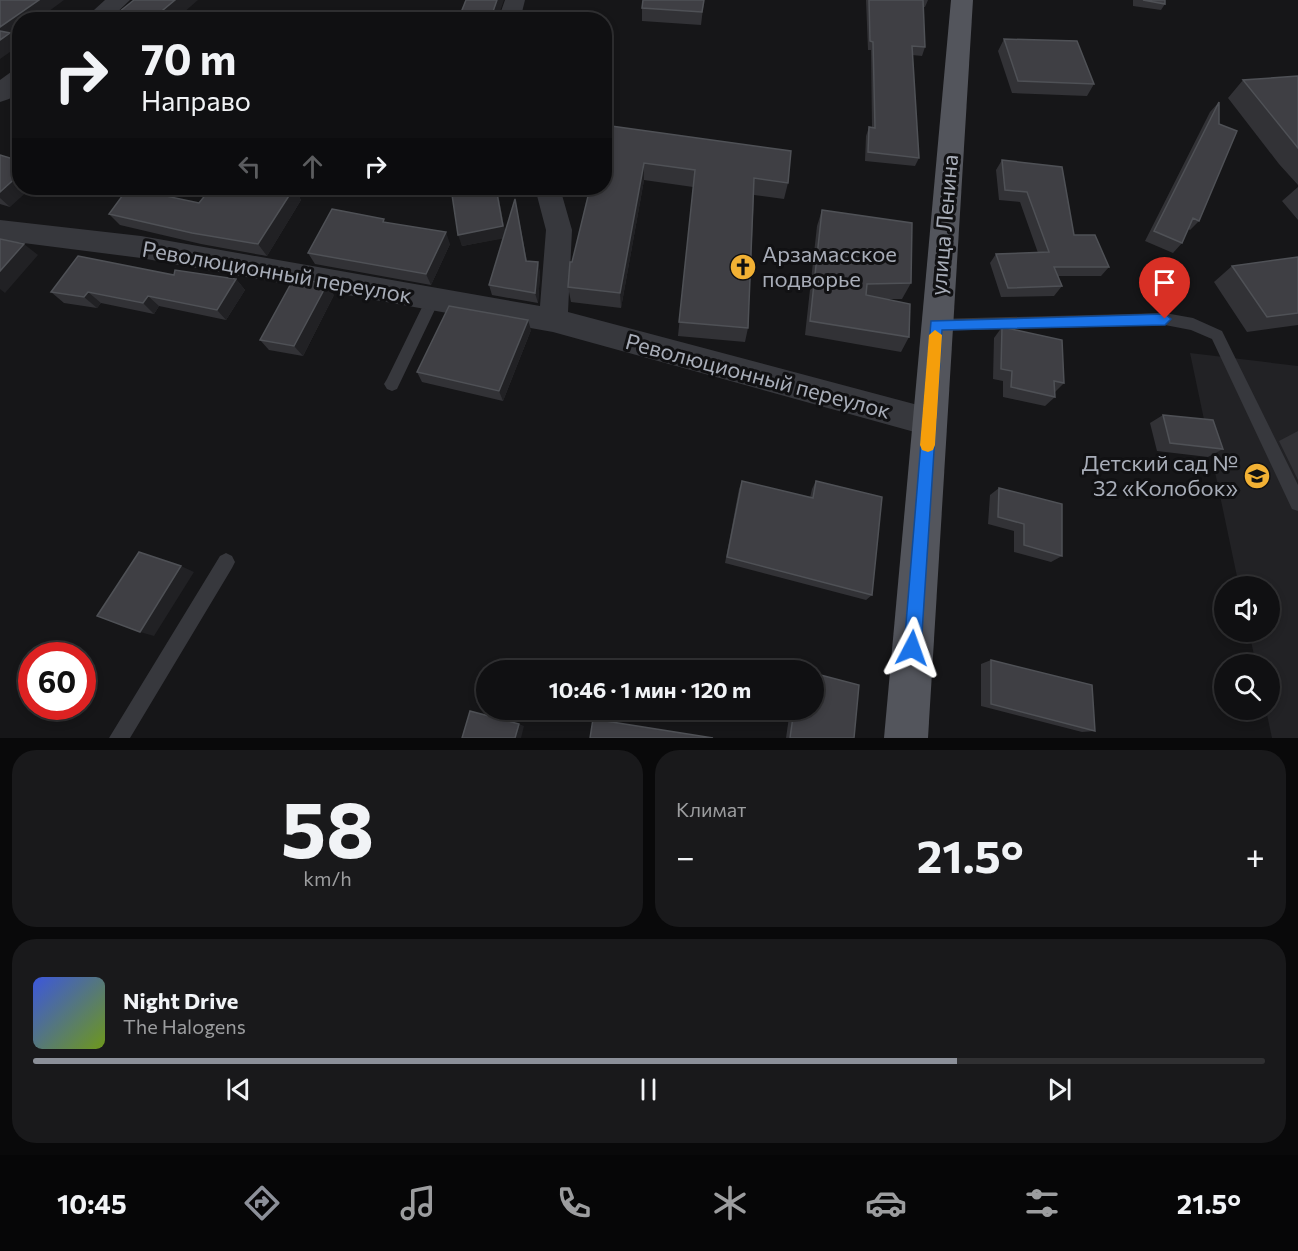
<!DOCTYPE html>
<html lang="ru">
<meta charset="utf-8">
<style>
:root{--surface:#101012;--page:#19191b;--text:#f1f3f6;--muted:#9c9d9f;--line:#303032;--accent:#8c9099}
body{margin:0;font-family:Commissioner,sans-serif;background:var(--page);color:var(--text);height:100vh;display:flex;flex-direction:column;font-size:22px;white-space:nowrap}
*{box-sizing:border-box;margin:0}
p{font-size:20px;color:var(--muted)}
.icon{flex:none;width:33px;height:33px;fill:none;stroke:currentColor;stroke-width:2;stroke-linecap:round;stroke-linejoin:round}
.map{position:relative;height:738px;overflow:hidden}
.side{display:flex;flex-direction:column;gap:12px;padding:12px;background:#09090a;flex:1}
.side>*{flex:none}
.guide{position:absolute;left:12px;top:12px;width:600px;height:183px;border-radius:24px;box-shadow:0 3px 9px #0003,0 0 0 2px var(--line);background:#101012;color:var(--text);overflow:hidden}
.fabs{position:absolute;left:1214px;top:576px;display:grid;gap:12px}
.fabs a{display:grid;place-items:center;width:66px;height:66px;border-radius:50%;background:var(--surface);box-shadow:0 3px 9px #0003,0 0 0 2px var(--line);font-size:30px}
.speed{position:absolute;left:18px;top:642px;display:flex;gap:12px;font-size:30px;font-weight:700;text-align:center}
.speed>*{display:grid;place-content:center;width:78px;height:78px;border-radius:50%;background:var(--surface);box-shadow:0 3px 9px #0003,0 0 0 2px var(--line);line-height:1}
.speed .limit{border:9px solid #d22;background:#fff;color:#111}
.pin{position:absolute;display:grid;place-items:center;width:51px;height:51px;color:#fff;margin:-62px -26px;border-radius:50% 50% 50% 0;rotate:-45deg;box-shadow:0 0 6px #0007}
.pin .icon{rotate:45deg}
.me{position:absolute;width:66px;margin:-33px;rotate:4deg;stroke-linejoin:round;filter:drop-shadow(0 0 4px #0008)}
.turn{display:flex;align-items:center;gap:21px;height:126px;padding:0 30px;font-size:27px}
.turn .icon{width:78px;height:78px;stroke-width:2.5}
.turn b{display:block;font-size:42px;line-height:51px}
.lanes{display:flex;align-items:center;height:57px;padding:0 30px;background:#0003;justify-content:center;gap:30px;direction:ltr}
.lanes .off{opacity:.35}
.big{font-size:45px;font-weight:700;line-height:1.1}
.side .tile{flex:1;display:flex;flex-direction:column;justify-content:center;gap:9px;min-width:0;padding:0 21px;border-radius:24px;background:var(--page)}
.side .dial{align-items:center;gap:0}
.dial b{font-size:78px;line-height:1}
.song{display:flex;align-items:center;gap:18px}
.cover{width:72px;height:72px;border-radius:9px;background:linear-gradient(135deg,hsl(230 70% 55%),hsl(80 70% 35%))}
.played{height:6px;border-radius:3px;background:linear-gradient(90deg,var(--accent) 75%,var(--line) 75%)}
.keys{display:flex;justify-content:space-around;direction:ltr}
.heat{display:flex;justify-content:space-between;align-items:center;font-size:33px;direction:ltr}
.side .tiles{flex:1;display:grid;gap:12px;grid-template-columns:1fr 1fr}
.tile:last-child{grid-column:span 2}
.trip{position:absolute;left:476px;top:660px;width:348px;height:60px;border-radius:30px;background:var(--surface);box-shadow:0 3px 9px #0003,0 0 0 2px var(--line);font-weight:700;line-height:60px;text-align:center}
.tab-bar{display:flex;height:96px;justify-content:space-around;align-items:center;background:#060607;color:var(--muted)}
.tab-bar .icon{width:42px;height:42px}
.tab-bar .active{color:var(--accent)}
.tab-bar b{font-size:27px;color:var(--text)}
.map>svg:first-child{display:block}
</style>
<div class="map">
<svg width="1298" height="738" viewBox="0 0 1298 738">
<rect width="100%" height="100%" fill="#161618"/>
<path fill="#222225" d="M 1190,353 L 1298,366 L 1298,738 L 1272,738 L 1266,710 L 1269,710 L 1269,664 L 1256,664 L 1249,632 L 1269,632 L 1269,586 L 1239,586 Z"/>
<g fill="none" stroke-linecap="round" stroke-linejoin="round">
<path fill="#37383d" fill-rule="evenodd" d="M 433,293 L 438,295 L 440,299 L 397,389 L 392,391 L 387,389 L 384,384 L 387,379 L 428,295 Z
M 1165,313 L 1193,318 L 1222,331 L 1298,485 L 1298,511 L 1292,509 L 1212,339 L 1191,330 L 1165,325 L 936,331 L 931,329 L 929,325 L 931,321 L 936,319 Z
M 226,553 L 232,556 L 235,562 L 232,568 L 130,738 L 109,738 L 220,556 Z"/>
<path fill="#37383d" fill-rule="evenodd" d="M 505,0 L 525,0 L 520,20 L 498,20 Z
M 535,188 L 560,188 L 572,230 L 568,312 L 929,408 L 940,412 L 945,422 L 940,432 L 929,436 L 553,332 L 141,258 L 0,240 L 0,220 L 141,236 L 540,306 L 546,230 Z"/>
<path fill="#37383d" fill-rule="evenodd" d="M 105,0 L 130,0 L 109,20 L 83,20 Z
M 20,70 L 20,91 L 9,99 L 0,102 L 0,80 L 11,72 Z"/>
<path fill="#53555c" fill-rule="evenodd" d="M 951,0 L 973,0 L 928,738 L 884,738 Z"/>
</g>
<path fill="#323236" d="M 643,0 L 704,0 L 701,25 L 642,21 L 642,8 Z
M 866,0 L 928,0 L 925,7 L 923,7 L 925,47 L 922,56 L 912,55 L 919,158 L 915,166 L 865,161 L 866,136 L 869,127 L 872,128 L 871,50 L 868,50 Z
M 1133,0 L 1165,0 L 1165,4 L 1161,10 L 1133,6 Z
M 1004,39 L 1094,84 L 1087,96 L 1012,93 L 998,51 Z
M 1298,76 L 1298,185 L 1279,164 L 1228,98 L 1243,80 Z
M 1219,102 L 1199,221 L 1190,230 L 1188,229 L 1182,243 L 1173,253 L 1145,241 L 1210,112 Z
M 604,125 L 788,183 L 784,199 L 754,195 L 748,328 L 745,342 L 678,336 L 693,187 L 644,180 L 621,308 L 571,302 L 568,287 L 572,262 L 588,197 L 578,196 L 577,188 L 604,188 Z
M 0,155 L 10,207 L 0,204 Z
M 1002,160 L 1074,235 L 1109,267 L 1101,276 L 1058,276 L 1062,286 L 1054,296 L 1001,297 L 990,263 L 996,254 L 1038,253 L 1020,202 L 999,200 L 996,170 Z
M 1298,187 L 1298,220 L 1282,201 Z
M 294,188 L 301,200 L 267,256 L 201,244 L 120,225 L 109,214 L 199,203 Z
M 451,188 L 497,188 L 505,232 L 515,199 L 527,261 L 538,262 L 540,274 L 538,303 L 492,295 L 489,285 L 503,238 L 462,246 Z
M 822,210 L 911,283 L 902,299 L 887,299 L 909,337 L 901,352 L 805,335 L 817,226 Z
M 386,222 L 450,244 L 431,285 L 315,264 L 308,253 Z
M 1298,257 L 1298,325 L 1247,332 L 1214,282 L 1232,266 Z
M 174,275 L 236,279 L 245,290 L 226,320 L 159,306 L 154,314 L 101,303 L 97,308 L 64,303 L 51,292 Z
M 334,295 L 303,356 L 269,350 L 260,340 Z
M 1002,327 L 1064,383 L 1055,392 L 1055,397 L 1045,406 L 1003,397 L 1003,381 L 993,379 L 994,338 Z
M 531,330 L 503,401 L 422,382 L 417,372 Z
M 1163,415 L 1223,449 L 1208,457 L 1157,451 L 1150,423 Z
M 1298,431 L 1298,480 L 1279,441 Z
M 742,481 L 810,498 L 812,489 L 816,481 L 872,595 L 866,600 L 725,563 L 739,489 Z
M 999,488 L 1062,556 L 1051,562 L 1014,552 L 1014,531 L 988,524 L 990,495 Z
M 991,660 L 1095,731 L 1082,732 L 981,706 L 981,664 Z
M 790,710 L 813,710 L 854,738 L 786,738 Z"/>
<path fill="#212124" d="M 39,0 L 64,0 L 37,20 L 20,20 L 20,32 L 13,37 L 20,45 L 0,59 L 0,27 Z
M 175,0 L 198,0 L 175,20 L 151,20 Z
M 497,0 L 504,0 L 497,20 L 490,20 Z
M 644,163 L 644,180 L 621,308 L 620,293 Z
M 20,174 L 20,188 L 31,188 L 10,207 L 0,198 L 0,192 Z
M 294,188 L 301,200 L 267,256 L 258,244 Z
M 496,188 L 497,188 L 506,238 L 462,246 L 458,235 Z
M 446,232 L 450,244 L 431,285 L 426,274 Z
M 24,244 L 38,255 L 5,293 L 0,289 L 0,271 Z
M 538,262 L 540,274 L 538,303 L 535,293 Z
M 236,279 L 245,290 L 226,320 L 217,310 Z
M 327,284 L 334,295 L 303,356 L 294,346 Z
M 88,292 L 101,303 L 97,308 L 84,297 Z
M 148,296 L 159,306 L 154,314 L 143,303 Z
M 528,320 L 531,330 L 503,401 L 499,391 Z
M 181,566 L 194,572 L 154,636 L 140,632 Z
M 519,724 L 524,726 L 521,738 L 515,738 Z"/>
<path fill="#3f3f44" stroke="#4f5156" stroke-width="1.5" d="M 0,0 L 39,0 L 0,27 Z
M 134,0 L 175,0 L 151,20 L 109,20 Z
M 466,0 L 497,0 L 490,20 L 458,20 Z
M 643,0 L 704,0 L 702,12 L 642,8 Z
M 869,0 L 923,0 L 925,47 L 912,46 L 919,158 L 868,152 L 869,127 L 875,128 L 873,42 L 870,41 Z
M 1143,0 L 1165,0 L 1165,4 Z
M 0,31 L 10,33 L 0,40 Z
M 1004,39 L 1077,41 L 1094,84 L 1018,81 Z
M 1298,76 L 1298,148 L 1243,80 Z
M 1219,102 L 1219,124 L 1237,131 L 1199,221 L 1193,218 L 1182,243 L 1154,231 Z
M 604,125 L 791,151 L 788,183 L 754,178 L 748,328 L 679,322 L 695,170 L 644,163 L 620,293 L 568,287 L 570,262 L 572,262 L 590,188 L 604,188 Z
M 0,155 L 20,161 L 20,174 L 0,192 Z
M 1002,160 L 1062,167 L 1074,235 L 1095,235 L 1109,267 L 1054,267 L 1062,286 L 1008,288 L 996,254 L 1049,252 L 1027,192 L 1005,190 Z
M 128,188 L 199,203 L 211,188 L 294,188 L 258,244 L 192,233 L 109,214 Z
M 451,188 L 496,188 L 503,226 L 458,235 Z
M 515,199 L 526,261 L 538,262 L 535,293 L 489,285 Z
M 332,209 L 384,219 L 383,222 L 446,232 L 426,274 L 308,253 Z
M 822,210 L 912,223 L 911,283 L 867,284 L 866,295 L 910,304 L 909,337 L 810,321 Z
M 0,239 L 24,244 L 0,271 Z
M 78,256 L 174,275 L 175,270 L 236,279 L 217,310 L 148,296 L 143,303 L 88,292 L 84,297 L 51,292 Z
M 1298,257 L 1298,313 L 1267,317 L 1232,266 Z
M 294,278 L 327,284 L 294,346 L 260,340 Z
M 449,306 L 528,320 L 499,391 L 417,372 Z
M 1002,327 L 1062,340 L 1064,383 L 1054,381 L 1055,397 L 1011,387 L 1012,371 L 1001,369 Z
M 1163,415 L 1213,420 L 1223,449 L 1170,443 Z
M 742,481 L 813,498 L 816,481 L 882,497 L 872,595 L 727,557 Z
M 999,488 L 1062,504 L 1062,556 L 1024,545 L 1024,524 L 998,517 Z
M 139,552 L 181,566 L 140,632 L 97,616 Z
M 991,660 L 1092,685 L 1095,731 L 991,704 Z
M 813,673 L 859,685 L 854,738 L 790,738 L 794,710 L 813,710 Z
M 470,711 L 519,724 L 515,738 L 462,738 Z
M 593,719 L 713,738 L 590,738 Z"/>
<path fill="#1a73e8" stroke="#114b97" stroke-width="1.5" d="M 1165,314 L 1171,319 L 1165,325 L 942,330 L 921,648 L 918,653 L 912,656 L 906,653 L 904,648 L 931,321 Z"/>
<path fill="#f59e0b" d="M 935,330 L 942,335 L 935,445 L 933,450 L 928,452 L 922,450 L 920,445 L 929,335 Z"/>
<defs>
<symbol id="church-disc" viewBox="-11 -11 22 22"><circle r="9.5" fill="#f2b134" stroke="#111113"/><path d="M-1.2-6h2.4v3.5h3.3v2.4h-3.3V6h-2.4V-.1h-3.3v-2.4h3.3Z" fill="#111"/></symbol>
<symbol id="school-disc" viewBox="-11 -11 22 22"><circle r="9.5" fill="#f2b134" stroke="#111113"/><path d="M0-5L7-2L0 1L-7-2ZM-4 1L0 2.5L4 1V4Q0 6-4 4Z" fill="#111"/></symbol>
</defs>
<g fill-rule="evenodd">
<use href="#church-disc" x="728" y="252" width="30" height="30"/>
<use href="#school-disc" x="1242" y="461" width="30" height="30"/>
</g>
<g text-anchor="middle" stroke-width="6" stroke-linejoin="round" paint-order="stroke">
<g font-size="22" fill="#a8adb8" stroke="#111113">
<text transform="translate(944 225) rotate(-85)" y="8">улица Ленина</text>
<text transform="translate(277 272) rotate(10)" y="8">Революционный переулок</text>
<text transform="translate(758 376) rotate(15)" y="8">Революционный переулок</text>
</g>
<g font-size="22" fill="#a8adb8" stroke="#111113" text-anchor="start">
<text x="762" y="262">Арзамасское<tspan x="762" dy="25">подворье</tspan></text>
<text x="1238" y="471" text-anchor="end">Детский сад №<tspan x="1238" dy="25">32 «Колобок»</tspan></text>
</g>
</g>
</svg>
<div class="fabs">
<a><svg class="icon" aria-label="sound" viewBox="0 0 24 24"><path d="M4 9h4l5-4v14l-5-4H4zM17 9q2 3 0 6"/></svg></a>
<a><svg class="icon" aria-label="search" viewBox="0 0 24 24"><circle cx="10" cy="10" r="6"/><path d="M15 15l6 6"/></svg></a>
</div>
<div class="speed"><div class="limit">60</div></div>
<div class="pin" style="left:1165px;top:319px;background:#d93025"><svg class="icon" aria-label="arrive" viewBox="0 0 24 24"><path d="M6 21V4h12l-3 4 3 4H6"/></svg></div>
<svg class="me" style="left:912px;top:648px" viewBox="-20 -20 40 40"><path d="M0-17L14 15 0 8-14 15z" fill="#1a73e8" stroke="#fff" stroke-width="4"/></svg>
<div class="trip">10:46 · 1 мин · 120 m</div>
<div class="guide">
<div class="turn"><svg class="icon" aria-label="right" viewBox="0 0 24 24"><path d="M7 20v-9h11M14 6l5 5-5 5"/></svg><div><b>70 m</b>Направо</div></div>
<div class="lanes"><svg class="icon off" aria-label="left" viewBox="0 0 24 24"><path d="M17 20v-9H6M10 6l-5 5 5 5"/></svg><svg class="icon off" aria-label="ahead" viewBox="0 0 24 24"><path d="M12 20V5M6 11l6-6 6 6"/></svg><svg class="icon" aria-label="right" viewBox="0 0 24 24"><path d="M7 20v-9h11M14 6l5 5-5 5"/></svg></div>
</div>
</div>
<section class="side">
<div class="tiles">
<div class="tile dial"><b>58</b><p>km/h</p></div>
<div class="tile"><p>Климат</p>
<div class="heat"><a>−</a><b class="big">21.5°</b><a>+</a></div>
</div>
<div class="tile">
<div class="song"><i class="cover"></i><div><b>Night Drive</b><p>The Halogens</p></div></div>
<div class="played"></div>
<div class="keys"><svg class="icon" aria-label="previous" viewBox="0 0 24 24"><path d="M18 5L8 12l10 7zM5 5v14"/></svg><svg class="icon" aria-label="pause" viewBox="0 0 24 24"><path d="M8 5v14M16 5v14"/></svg><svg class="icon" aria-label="next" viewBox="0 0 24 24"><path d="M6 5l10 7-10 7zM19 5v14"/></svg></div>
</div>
</div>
</section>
<nav class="tab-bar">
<b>10:45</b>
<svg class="icon active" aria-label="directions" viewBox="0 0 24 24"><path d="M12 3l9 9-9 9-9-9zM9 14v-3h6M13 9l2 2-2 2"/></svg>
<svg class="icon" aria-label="music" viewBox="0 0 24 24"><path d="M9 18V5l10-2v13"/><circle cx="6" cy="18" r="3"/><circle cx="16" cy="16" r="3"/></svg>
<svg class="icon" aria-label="phone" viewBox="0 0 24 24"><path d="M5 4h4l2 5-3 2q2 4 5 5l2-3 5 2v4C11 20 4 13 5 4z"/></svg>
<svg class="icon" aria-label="climate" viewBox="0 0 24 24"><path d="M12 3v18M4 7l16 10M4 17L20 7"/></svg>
<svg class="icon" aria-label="car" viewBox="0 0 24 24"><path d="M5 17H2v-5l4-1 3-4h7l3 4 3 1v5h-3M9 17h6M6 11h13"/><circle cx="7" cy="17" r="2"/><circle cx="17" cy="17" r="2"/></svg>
<svg class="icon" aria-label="filters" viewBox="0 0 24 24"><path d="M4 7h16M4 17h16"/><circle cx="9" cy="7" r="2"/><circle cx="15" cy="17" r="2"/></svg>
<b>21.5°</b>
</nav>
